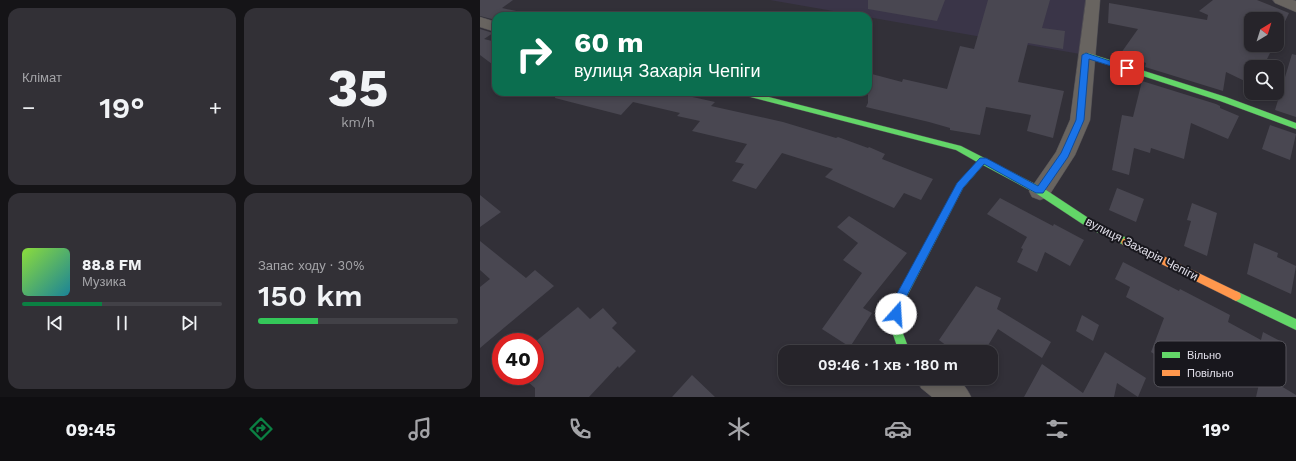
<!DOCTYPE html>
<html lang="uk">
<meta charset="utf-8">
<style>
:root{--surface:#26242a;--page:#323036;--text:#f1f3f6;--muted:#a4a4a8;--line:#424147;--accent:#0b8043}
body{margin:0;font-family:"Work Sans",sans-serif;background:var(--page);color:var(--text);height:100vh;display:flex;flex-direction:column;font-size:15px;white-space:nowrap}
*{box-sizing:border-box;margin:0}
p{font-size:13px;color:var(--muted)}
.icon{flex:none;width:22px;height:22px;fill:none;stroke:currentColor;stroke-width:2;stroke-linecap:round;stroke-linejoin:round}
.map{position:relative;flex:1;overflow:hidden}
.side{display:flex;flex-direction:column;gap:8px;padding:8px;background:#151417;width:480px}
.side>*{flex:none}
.top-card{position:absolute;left:12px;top:12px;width:380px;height:84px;border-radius:12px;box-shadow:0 2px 6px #0003,0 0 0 1px var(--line);background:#0b6e4f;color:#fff;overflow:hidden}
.needle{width:26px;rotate:38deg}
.buttons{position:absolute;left:764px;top:12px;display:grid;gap:8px}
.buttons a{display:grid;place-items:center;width:40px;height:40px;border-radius:8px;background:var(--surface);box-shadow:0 2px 6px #0003,0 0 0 1px var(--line);font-size:20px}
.speed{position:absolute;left:12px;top:333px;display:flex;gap:8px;font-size:20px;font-weight:700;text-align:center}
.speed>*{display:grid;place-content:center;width:52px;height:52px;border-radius:50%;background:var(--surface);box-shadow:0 2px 6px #0003,0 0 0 1px var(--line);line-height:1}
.speed .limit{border:6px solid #d22;background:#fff;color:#111}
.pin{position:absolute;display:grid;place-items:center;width:34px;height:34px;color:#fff;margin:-17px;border-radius:8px;box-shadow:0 2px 6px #0006}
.me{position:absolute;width:44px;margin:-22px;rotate:19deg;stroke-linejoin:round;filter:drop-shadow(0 0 3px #0008)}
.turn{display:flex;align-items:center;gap:14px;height:84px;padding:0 16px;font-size:18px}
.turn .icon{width:52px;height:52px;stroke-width:2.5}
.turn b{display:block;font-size:28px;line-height:34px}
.big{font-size:30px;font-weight:600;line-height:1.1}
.side .widget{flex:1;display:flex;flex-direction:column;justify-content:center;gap:6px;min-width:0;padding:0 14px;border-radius:12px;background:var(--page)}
.side .dial{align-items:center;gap:0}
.dial b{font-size:52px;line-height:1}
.song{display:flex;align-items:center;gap:12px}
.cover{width:48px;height:48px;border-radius:6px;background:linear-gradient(135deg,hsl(90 70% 55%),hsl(190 70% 35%))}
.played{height:4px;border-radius:2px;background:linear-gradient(90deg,var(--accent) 40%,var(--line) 40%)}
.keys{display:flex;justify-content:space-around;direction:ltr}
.heat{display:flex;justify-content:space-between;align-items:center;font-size:22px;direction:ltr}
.charge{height:6px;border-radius:3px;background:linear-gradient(90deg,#34c759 30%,var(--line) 0)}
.side .tiles{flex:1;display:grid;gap:8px;grid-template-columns:repeat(2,1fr)}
.trip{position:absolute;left:298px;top:345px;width:220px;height:40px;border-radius:12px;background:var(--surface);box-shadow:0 2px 6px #0003,0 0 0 1px var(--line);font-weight:600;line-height:40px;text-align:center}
.menu{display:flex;height:64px;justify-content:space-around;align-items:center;background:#0f0e11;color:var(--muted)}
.menu .icon{width:28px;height:28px}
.menu .selected{color:var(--accent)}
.menu b{font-size:18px;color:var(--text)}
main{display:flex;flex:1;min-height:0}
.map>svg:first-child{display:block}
</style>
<main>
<section class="side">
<div class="tiles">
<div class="widget"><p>Клімат</p>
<div class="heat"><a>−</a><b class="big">19°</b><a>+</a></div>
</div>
<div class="widget dial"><b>35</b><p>km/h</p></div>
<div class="widget">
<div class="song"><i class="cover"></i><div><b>88.8 FM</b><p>Музика</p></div></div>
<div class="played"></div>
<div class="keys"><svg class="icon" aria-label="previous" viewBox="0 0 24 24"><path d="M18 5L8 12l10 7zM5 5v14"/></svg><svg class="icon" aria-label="pause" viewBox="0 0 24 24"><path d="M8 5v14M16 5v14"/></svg><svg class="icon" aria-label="next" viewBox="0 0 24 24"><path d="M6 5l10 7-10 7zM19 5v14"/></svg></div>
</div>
<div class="widget"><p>Запас ходу · 30%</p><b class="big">150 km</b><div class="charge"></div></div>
</div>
</section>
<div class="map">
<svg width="816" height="397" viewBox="0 0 816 397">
<rect width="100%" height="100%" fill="#323038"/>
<path fill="#3a3548" d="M 290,0 L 608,0 L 600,54 Z"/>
<path fill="#494751" d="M 0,0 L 33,0 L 22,8 L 41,12 L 36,16 L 16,16 L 16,20 L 0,16 Z
M 388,0 L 465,0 L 457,21 L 388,9 Z
M 508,0 L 570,0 L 562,28 L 585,31 L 583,49 L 548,43 L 538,82 L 584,91 L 573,138 L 547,131 L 551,115 L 506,107 L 500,135 L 470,130 L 470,128 L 449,122 L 386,107 L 388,103 L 388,73 L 422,82 L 423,79 L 467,89 L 480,46 L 494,49 Z
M 733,0 L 777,0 L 809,13 L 797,38 L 797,19 L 771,19 L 771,45 L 794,45 L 783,67 L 771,67 L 771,84 L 746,72 L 743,91 L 665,67 L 666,63 L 641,53 L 658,29 L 628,23 L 629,3 L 727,20 L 728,15 L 719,11 Z
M 0,29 L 13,33 L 4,39 L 16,42 L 16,67 L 0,55 Z
M 812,54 L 816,55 L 816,117 L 795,110 Z
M 662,81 L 736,104 L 740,106 L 740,108 L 759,116 L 748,139 L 711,123 L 704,159 L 671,148 L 670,153 L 654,148 L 649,175 L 632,170 L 642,115 L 653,117 Z
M 76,92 L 190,92 L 235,102 L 231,106 L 303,122 L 356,138 L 358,137 L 388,148 L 389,147 L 405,154 L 402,159 L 453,179 L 441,200 L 424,193 L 414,208 L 345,177 L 353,169 L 302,153 L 276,189 L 252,181 L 264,164 L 255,162 L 267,144 L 212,131 L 220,121 L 197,116 L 200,113 L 153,102 L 141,115 L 75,98 Z
M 790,125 L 816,134 L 810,160 L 782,149 Z
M 637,188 L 664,199 L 656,222 L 629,210 Z
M 0,195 L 21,212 L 0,227 Z
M 520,198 L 573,226 L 574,224 L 604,240 L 590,266 L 565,252 L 557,272 L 537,262 L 543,249 L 541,248 L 547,237 L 507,214 Z
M 712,203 L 737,213 L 727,256 L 704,246 L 711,221 L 707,220 Z
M 369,216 L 427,253 L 383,308 L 392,313 L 370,347 L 342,329 L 382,273 L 363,260 L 378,243 L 357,227 Z
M 0,241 L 46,278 L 55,270 L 74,286 L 0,348 L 0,287 L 10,279 L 0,270 Z
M 774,243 L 798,253 L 797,257 L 816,266 L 811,294 L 767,274 Z
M 643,262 L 699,291 L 700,289 L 750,315 L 748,322 L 781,340 L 783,332 L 806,344 L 796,383 L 816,395 L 816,397 L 776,397 L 779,384 L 743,363 L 739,376 L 703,356 L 698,369 L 671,352 L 684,318 L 646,297 L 650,287 L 635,279 Z
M 496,286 L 521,298 L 517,309 L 571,342 L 562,358 L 518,329 L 504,352 L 475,352 L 459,340 Z
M 98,307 L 110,319 L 123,308 L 137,323 L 132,328 L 156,351 L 139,368 L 138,366 L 109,397 L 55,397 L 55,388 L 41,376 L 55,376 L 55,342 Z
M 602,315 L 619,325 L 613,341 L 596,331 Z
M 625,352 L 666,378 L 658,397 L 637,383 L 634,397 L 544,397 L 562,364 L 603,393 Z
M 212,375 L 235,397 L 192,397 Z"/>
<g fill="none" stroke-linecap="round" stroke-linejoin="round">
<defs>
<path id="street" d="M 606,0 L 620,0 L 610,120 L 595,155 L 568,197 L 560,200 L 552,197 L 549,191 L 576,152 L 590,120 Z
M 793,0 L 813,0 L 816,1 L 816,12 L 795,3 Z
M 0,17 L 16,22 L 16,32 L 0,27 Z
M 437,378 C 461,378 480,371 491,397 L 452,397 L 441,388 Z"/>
<path id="fast" d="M 604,53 L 608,53 L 746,97 L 816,123 L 816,129 L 740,101 L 604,57 Z
M 255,92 L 269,92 L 481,146 L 563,188 L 616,223 L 649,239 L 651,242 L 649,245 L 646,246 L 610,229 L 557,194 L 503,165 L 483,188 L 422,306 L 419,323 L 427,344 L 433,352 L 419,352 L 409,323 L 412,305 L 477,184 L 497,162 L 476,150 L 259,94 Z
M 756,291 L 816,319 L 816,330 L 752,299 L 751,296 L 752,293 Z"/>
<path id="slow" d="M 646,238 L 760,293 L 761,296 L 760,299 L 756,301 L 752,299 L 643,245 L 641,242 L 643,239 Z"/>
</defs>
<use href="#street" stroke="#4f4d53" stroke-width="1"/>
<use href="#fast" stroke="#4f4d53" stroke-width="1"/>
<use href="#slow" stroke="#4f4d53" stroke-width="1"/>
<use href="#street" fill="#686460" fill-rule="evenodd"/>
<use href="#fast" fill="#63d668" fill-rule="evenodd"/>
<use href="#slow" fill="#ff974d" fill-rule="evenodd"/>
</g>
<path fill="#1a73e8" stroke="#114b97" d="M 606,53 L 651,68 L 647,71 L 609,59 L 604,120 L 588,157 L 563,193 L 556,193 L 504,164 L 483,188 L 422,305 L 419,318 L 416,319 L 412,318 L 410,314 L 413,301 L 477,183 L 500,158 L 506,158 L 558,186 L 581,153 L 596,120 L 602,55 Z"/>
<g text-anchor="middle" stroke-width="4" stroke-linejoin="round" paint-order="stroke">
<g font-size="12" fill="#e0dee8" stroke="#18171d">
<text transform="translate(662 249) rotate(27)" y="4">вулиця Захарія Чепіги</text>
</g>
</g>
<rect x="674" y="341" width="132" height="46" rx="6" fill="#18171d" stroke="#54535a" stroke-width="1"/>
<rect x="682" y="352" width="18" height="6" fill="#63d668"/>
<rect x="682" y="370" width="18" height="6" fill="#ff974d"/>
<g font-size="11" fill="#e0dee8">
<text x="707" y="359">Вільно</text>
<text x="707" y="377">Повільно</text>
</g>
</svg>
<div class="buttons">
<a><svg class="needle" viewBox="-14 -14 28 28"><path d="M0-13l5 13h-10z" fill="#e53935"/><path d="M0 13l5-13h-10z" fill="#a4a4a8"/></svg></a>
<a><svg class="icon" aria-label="search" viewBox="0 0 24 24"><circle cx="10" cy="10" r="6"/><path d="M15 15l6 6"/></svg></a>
</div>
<div class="speed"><div class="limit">40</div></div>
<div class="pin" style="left:647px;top:68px;background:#d93025"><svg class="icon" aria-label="arrive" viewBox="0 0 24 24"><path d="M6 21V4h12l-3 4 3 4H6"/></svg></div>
<svg class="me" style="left:416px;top:314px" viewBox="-20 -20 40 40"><circle r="19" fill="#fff"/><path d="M0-13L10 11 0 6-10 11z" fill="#1a73e8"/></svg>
<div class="trip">09:46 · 1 хв · 180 m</div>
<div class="top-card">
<div class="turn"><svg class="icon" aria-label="right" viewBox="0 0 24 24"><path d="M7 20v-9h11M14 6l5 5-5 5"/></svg><div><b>60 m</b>вулиця Захарія Чепіги</div></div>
</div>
</div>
</main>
<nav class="menu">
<b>09:45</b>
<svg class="icon selected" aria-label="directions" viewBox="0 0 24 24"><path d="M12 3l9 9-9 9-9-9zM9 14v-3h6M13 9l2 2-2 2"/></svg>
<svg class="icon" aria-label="music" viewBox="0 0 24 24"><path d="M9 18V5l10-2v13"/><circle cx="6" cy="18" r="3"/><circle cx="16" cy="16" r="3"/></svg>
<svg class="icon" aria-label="phone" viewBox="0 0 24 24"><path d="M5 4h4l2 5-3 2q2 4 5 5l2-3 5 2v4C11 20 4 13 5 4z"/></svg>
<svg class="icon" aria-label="climate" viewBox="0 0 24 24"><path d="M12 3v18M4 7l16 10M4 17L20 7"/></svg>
<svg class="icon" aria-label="car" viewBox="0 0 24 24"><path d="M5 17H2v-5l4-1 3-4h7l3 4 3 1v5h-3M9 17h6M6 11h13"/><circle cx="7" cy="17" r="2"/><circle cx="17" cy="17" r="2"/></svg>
<svg class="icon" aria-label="filters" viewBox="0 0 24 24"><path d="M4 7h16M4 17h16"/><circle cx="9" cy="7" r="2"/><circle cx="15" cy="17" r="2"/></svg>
<b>19°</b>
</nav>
